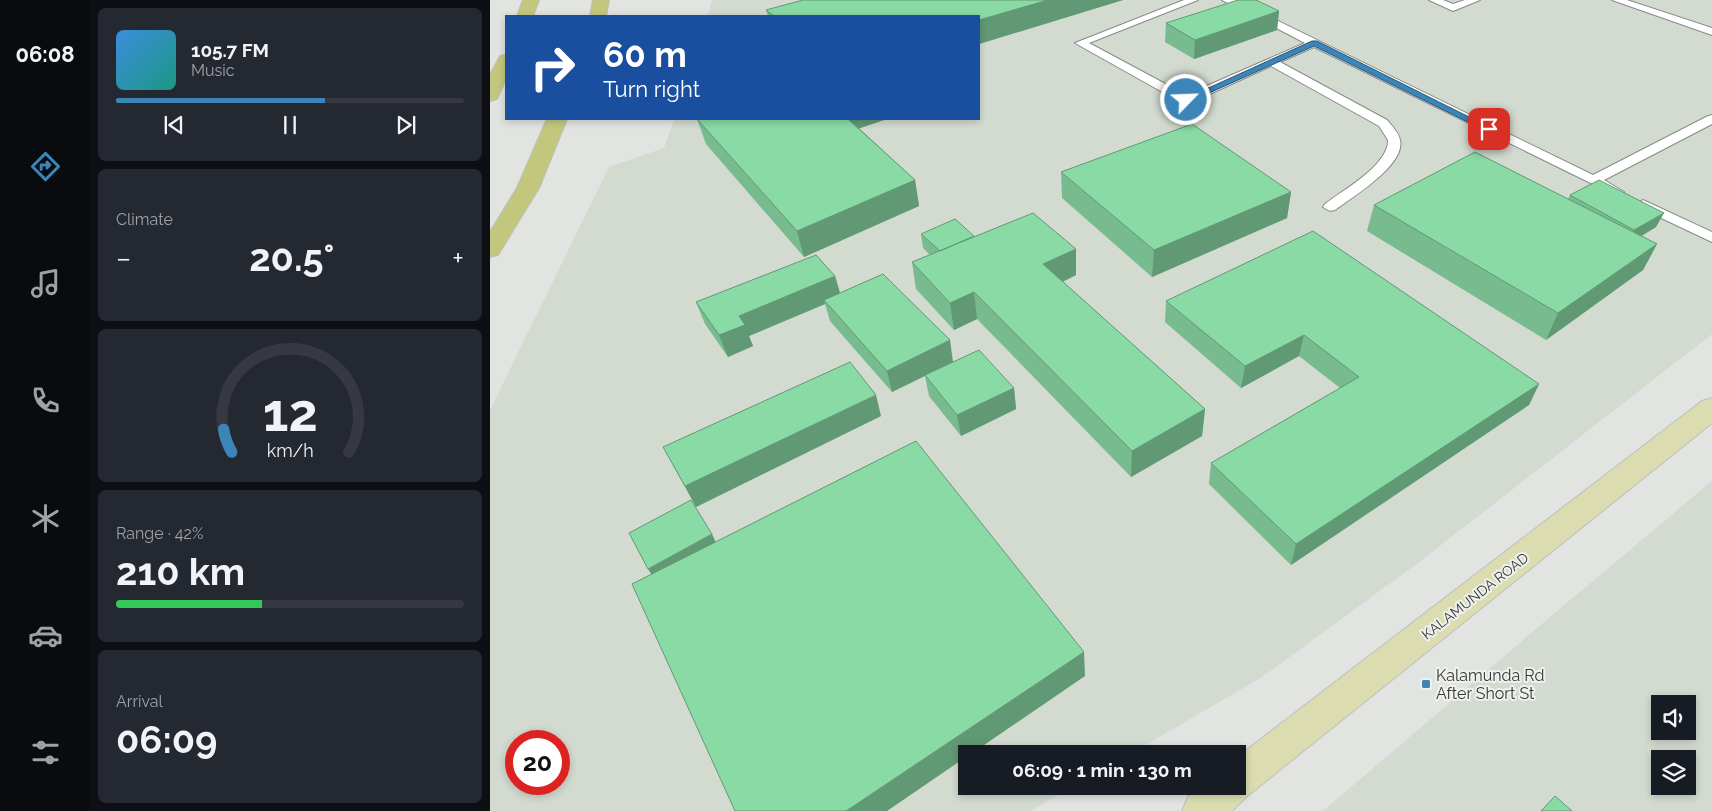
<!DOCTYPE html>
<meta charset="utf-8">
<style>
:root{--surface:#171b24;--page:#242831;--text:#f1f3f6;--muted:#9ea1a6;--line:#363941;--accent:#3c85b9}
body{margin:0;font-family:Raleway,sans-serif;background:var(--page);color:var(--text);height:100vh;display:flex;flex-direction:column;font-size:19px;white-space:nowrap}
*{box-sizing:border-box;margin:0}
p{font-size:16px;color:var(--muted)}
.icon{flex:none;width:28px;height:28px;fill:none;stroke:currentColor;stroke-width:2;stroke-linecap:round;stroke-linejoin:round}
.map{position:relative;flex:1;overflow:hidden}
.side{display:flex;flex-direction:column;gap:8px;padding:8px;background:#0d0f14;width:400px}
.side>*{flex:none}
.top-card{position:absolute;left:15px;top:15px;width:475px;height:105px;border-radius:0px;box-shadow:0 2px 8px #0003;background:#1a4fa0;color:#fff;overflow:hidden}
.buttons{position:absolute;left:1161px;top:695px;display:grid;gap:10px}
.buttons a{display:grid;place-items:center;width:45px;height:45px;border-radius:0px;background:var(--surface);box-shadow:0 2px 8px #0003;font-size:25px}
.speed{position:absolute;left:15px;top:730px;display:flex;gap:10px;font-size:25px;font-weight:700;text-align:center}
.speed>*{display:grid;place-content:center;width:65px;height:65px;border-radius:50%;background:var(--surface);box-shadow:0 2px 8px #0003;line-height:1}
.speed .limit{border:8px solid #d22;background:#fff;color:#111}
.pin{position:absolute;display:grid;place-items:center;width:42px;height:42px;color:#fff;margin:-21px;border-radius:10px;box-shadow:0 2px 8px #0006}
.me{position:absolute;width:55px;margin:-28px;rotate:66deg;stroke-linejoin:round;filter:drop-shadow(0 0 4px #0008)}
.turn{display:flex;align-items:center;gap:18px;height:105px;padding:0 15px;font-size:22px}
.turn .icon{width:65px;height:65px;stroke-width:2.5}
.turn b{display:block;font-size:35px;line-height:42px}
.big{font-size:38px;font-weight:700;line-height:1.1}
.side .tile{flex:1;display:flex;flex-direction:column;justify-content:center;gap:8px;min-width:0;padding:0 18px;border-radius:8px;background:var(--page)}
.side .dial{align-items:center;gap:0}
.dial svg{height:130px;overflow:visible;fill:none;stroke:var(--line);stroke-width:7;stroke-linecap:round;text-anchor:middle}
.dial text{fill:var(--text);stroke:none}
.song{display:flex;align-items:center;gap:15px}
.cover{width:60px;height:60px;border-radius:8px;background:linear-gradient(135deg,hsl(210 70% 55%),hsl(170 70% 35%))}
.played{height:5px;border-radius:2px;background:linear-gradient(90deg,var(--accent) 60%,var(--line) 60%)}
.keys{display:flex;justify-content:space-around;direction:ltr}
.heat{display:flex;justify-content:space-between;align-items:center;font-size:28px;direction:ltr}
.charge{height:8px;border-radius:4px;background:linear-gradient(90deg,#34c759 42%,var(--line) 0)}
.trip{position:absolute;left:468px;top:745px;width:288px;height:50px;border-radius:0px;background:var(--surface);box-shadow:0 2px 8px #0003;font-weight:700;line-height:50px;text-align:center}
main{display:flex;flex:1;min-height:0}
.menu{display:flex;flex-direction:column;width:90px;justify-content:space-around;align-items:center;background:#090b0e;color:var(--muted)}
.menu .icon{width:35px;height:35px}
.menu .current{color:var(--accent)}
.menu b{font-size:22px;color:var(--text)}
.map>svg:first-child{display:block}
</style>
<main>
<nav class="menu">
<b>06:08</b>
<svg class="icon current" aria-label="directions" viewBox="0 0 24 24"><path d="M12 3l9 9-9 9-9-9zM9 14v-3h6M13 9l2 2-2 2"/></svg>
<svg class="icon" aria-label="music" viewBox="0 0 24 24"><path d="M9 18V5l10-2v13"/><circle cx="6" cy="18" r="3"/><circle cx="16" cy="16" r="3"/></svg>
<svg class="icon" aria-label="phone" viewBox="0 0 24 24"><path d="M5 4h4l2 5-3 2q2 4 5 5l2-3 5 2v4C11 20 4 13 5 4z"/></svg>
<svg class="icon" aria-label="climate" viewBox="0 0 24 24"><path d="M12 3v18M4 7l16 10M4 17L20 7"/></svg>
<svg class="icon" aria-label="car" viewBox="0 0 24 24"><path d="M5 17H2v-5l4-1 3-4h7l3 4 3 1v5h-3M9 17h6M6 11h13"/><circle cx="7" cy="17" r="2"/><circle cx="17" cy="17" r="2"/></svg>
<svg class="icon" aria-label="filters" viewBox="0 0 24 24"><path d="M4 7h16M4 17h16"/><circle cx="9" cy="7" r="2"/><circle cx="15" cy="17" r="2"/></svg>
</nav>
<section class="side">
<div class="tile">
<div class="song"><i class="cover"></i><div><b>105.7 FM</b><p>Music</p></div></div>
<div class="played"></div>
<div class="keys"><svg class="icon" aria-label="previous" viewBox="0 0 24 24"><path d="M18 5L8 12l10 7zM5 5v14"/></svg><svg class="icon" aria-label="pause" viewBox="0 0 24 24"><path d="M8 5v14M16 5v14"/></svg><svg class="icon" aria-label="next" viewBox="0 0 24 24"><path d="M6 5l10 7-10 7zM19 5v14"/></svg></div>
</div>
<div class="tile"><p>Climate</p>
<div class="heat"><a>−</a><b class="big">20.5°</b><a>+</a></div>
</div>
<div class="tile dial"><svg viewBox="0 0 100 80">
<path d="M14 69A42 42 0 1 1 86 69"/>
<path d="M14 69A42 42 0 0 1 9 55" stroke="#3c85b9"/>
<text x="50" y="56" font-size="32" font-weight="700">12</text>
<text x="50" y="72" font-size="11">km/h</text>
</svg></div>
<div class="tile"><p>Range · 42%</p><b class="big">210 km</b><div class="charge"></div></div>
<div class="tile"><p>Arrival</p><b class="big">06:09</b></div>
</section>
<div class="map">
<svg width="1222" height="811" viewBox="0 0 1222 811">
<rect width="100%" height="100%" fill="#e1e4e0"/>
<path fill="#d3dacf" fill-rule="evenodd" d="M 222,0 L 1222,0 L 1222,334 L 928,563 L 772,677 L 640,754 L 476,754 L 476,786 L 583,786 L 541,811 L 0,811 L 0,410 L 119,167 L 174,148 L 184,119 L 489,119 L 489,16 L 218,16 ZM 26,741 L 69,741 L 69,784 L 26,784 Z
M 1222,481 L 1222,811 L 833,811 L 1054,622 ZM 1170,704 L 1198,704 L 1198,731 L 1170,731 ZM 1170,759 L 1198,759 L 1198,786 L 1170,786 Z"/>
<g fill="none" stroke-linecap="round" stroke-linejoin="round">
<defs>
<path id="lane" d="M 694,0 L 708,0 L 599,43 L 696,95 L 815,43 L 732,0 L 745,0 L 1103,175 L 1218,116 L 1222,115 L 1222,124 L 1114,180 L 1134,192 L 1132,195 L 1127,196 L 824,47 L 790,62 L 897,120 C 902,126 909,133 910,140 C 916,165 862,197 845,210 L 840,211 L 833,207 L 835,204 C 853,190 899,165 898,140 L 889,126 L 781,66 L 700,103 L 692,103 L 585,43 Z
M 939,0 L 953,0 L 963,4 L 975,0 L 990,0 L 963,11 Z
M 1122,0 L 1137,0 L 1222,28 L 1222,35 Z
M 1153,200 L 1222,232 L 1222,242 L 1148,207 L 1146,204 Z"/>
<path id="primary" d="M 1222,398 L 1222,423 L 756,797 L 742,811 L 692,811 L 698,797 L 711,786 L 746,786 L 746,758 L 1212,401 Z"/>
<path id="highway" d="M 33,0 L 49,0 L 43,16 L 27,16 Z
M 103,0 L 119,0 L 116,16 L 100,16 Z
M 16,55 L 16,79 L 7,99 L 0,101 L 0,75 L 10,56 Z
M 57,119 L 77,119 L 49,188 L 8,255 L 0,257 L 0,232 L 27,188 Z"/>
</defs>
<use href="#lane" stroke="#878a86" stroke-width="2"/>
<use href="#primary" stroke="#bfbfbf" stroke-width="2"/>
<use href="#highway" stroke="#bfbfbf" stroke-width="2"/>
<use href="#lane" fill="#fff" fill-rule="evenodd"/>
<use href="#primary" fill="#dbddb1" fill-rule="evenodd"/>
<use href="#highway" fill="#c3c77d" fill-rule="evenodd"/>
</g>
<path fill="#77bb8f" d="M 633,0 L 489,44 L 489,16 L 278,16 L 276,10 Z
M 789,11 L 787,30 L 704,59 L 675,42 L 676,23 Z
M 207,119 L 397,119 L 369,128 L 425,180 L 429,206 L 314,257 L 216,144 Z
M 571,172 L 801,192 L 797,218 L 662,277 L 572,198 Z
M 1080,195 L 1166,227 L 1152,236 L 1167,244 L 1153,270 L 1056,340 L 877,231 L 884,205 L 1078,199 Z
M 431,234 L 484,237 L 586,249 L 586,275 L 573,282 L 715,409 L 712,436 L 641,477 L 487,319 L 464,330 L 426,289 L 422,262 L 440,255 L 433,248 Z
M 345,276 L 350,293 L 463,362 L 524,388 L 526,409 L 471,436 L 439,396 L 435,376 L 402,392 L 340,321 L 335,304 L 259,336 L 263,346 L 238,357 L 215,324 L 206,302 Z
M 676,301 L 1049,384 L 1039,405 L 801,565 L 719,484 L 721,463 L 850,388 L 809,356 L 751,388 L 675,322 Z
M 391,416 L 206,507 L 173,447 Z"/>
<path fill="#619974" d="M 558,0 L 633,0 L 489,44 L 489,20 Z
M 789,11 L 787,30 L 704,59 L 705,40 Z
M 349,119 L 397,119 L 353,134 Z
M 425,180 L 429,206 L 314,257 L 307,231 Z
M 801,192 L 797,218 L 662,277 L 664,250 Z
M 1174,213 L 1166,227 L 1137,244 L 1144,230 Z
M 1167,244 L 1153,270 L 1056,340 L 1068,313 Z
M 586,249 L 586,275 L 554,290 L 553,264 Z
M 345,276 L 351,297 L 334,300 L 335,304 L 259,336 L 263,346 L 238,357 L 229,335 L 249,316 Z
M 484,292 L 487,319 L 464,330 L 460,303 Z
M 814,335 L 809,356 L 751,388 L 755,366 Z
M 460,340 L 463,362 L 402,392 L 397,371 Z
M 1049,384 L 1039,405 L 801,565 L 806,544 Z
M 524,388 L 526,409 L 471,436 L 467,415 Z
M 386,395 L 391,416 L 206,507 L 195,486 Z
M 715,409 L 712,436 L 641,477 L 642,451 Z
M 222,534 L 229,549 L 167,583 L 158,569 Z
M 594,652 L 595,676 L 481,754 L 476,754 L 476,757 L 397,811 L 356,811 Z"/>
<path fill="#8adaa6" stroke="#619974" d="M 313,0 L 558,0 L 489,20 L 489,16 L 284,16 L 276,10 Z
M 748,0 L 766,0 L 789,11 L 705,40 L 676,23 Z
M 207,119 L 358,119 L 425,180 L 307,231 Z
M 702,124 L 801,192 L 664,250 L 571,172 Z
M 985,152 L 1167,244 L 1068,313 L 884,205 Z
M 1109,180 L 1174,213 L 1144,230 L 1080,195 Z
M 543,213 L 586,249 L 553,264 L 715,409 L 642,451 L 484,292 L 460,303 L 422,262 Z
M 465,219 L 484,236 L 450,251 L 431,234 Z
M 823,231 L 1049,384 L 806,544 L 721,463 L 869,377 L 814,335 L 755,366 L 676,301 Z
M 326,255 L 345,276 L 249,316 L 255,325 L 229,335 L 206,302 Z
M 393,274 L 460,340 L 397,371 L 334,300 Z
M 489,350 L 524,388 L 467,415 L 435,375 Z
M 360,362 L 386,395 L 195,486 L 173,447 Z
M 426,441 L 594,652 L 356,811 L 245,811 L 142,584 Z
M 201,500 L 222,534 L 158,569 L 139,533 Z
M 1065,796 L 1082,811 L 1051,811 Z"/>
<path fill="#3c85b9" stroke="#275678" d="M 822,41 L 827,41 L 1003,129 L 996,131 L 824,46 L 699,102 L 692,100 Z"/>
<rect fill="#3c85b9" stroke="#eef1ed" stroke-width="2" x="931" y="679" width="10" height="10" rx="2.5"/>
<g text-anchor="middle" stroke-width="4" stroke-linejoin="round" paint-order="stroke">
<g font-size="14" fill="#373837" stroke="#eef1ed">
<text transform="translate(985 596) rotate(-38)" y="5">KALAMUNDA ROAD</text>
</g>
<g font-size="16" fill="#373837" stroke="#eef1ed" text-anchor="start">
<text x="946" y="681">Kalamunda Rd<tspan x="946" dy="18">After Short St</tspan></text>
</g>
</g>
</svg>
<div class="buttons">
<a><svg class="icon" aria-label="sound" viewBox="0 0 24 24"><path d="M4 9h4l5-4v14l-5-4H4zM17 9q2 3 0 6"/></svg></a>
<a><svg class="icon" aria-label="layers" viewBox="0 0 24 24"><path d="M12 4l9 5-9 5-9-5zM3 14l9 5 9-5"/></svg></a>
</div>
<div class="speed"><div class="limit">20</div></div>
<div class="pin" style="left:999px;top:129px;background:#d93025"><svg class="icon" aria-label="arrive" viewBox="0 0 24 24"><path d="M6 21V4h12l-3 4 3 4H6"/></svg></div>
<svg class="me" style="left:696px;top:100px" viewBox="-20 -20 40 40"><circle r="17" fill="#3c85b9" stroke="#fff" stroke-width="3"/><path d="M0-11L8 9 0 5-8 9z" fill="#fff"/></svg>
<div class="trip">06:09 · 1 min · 130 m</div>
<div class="top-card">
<div class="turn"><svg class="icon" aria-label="right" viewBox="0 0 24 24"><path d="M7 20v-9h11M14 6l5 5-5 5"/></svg><div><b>60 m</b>Turn right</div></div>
</div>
</div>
</main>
